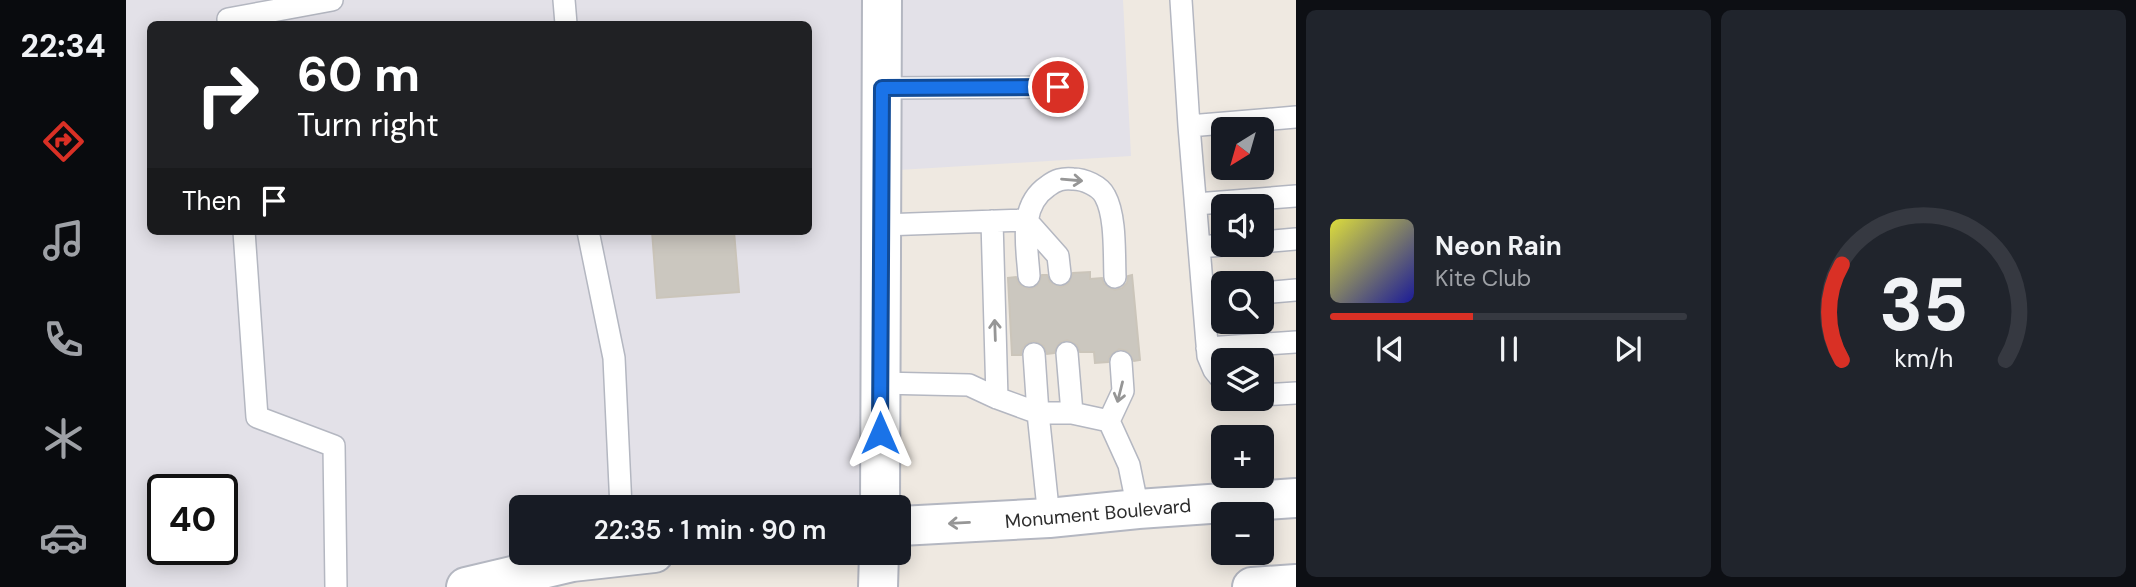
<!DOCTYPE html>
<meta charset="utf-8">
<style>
:root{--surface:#171b24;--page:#20242c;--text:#f1f3f6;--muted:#9ea1a6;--line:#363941;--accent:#d93025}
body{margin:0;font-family:"DM Sans",sans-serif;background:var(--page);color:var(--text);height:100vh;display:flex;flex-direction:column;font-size:26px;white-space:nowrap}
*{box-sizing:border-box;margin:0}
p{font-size:23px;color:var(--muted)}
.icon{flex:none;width:38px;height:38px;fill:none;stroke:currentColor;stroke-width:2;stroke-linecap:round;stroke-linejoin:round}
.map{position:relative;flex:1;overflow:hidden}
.sheet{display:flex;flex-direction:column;gap:10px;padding:10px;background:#0d0f14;width:840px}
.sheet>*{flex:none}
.top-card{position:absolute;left:21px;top:21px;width:665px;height:214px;border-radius:10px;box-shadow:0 4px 18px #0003;background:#202124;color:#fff;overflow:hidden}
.needle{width:46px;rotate:217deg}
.buttons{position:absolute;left:1085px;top:117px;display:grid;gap:14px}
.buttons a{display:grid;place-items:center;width:63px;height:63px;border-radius:10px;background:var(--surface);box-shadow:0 4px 18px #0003;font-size:35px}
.speed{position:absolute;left:21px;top:474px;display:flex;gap:14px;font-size:35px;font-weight:700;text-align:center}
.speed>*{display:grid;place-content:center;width:91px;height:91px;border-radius:50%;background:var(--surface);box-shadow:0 4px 18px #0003;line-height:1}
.speed .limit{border:4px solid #111;border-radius:10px;background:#fff;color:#111}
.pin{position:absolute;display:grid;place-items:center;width:60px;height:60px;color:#fff;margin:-30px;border:4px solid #fff;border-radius:50%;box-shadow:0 2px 7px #0007}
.me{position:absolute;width:77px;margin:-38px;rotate:0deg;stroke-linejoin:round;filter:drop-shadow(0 0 5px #0008)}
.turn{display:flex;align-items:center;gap:24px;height:147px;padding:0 35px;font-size:32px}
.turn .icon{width:91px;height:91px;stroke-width:2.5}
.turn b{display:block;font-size:49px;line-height:60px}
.then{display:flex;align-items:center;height:66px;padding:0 35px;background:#0003;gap:14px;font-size:26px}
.sheet .widget{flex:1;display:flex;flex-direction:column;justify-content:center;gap:10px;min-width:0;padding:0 24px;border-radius:10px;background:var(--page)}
.sheet .dial{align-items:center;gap:0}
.dial svg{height:182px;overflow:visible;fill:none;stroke:var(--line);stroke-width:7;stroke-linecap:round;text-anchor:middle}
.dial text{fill:var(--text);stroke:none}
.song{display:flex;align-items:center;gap:21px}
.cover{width:84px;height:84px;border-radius:10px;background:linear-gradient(135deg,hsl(60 70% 55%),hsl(240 70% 35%))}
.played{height:7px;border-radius:4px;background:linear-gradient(90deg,var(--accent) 40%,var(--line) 40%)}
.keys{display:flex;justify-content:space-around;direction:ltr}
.sheet .tiles{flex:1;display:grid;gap:10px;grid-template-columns:repeat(2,1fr)}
.trip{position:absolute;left:383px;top:495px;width:402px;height:70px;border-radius:10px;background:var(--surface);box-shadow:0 4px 18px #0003;font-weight:600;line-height:70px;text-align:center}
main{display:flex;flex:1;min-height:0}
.menu{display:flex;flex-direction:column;width:126px;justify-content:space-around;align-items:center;background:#090b0e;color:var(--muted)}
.menu .icon{width:49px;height:49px}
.menu .current{color:var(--accent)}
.menu b{font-size:32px;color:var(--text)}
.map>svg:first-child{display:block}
</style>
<main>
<nav class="menu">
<b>22:34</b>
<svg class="icon current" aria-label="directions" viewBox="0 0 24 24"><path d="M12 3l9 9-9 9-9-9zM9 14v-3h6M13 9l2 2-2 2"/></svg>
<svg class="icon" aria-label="music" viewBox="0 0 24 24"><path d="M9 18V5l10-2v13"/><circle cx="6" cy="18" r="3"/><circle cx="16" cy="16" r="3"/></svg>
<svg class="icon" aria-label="phone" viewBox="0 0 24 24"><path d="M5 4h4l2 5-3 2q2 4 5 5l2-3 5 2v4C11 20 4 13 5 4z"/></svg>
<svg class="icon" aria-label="climate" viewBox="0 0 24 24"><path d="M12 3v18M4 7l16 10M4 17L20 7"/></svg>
<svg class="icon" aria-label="car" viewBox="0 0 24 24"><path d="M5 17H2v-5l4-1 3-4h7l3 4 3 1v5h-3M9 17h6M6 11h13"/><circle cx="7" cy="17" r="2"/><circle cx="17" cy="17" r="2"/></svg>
</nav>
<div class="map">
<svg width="1170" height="587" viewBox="0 0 1170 587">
<rect width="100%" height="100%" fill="#efe9e1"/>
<path fill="#e3e1e8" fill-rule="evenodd" d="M 0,0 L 997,0 L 1005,156 L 756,171 L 754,507 L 396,508 L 396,553 L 528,553 L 340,587 L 0,587 ZM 24,24 L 682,24 L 682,231 L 24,231 ZM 37,490 L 96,490 L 96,550 L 37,550 Z"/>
<path fill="#cbc7bf" stroke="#cbc5ba" stroke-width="2" d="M 526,231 L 608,231 L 613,292 L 531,298 Z
M 964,272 L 964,279 L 976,278 L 978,284 L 989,290 L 996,288 L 1001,283 L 1002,276 L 1006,275 L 1014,360 L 1008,361 L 1001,351 L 993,349 L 984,356 L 982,362 L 969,363 L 968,352 L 954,352 L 951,345 L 941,340 L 933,343 L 928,353 L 921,354 L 918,346 L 908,341 L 900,344 L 896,349 L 895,355 L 886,355 L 882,278 L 890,277 L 893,284 L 903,289 L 911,286 L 916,275 L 921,275 L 924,282 L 935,287 L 942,284 L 947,273 Z"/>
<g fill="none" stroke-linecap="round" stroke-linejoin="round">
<defs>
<path id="service" d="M 438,0 L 440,24
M 1055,0 L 1063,126 L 1170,117
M 102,19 L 206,0
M 756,88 L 932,87
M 1063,126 L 1082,356 L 1088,370 L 1097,381
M 1070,204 L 1170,196
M 900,220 L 932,256 L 934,274
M 866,221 L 871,398
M 756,225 L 900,220
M 118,231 L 131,417 L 208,446 L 210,587
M 462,231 L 488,358 L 495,508
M 1136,242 L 1170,239
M 1073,247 L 1097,245
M 903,276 C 901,245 892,206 922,186 C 930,180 936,178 947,179 C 958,179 974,186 979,196 C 990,216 988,253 989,277
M 1136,293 L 1170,290
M 1081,348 L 1170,342
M 941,353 L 946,413
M 908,354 L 912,413 L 923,518
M 754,383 L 843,385 L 871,398 L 912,413 L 946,413 L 983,421 L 1003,465 L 1012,509
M 1136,395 L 1170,393
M 983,421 L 997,391 L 995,362"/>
<path id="tertiary" d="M 754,508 L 756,0
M 752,587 L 753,553"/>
<path id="secondary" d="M 774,526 L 923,518 L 1012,509 L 1170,498
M 340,587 L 446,562 L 528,553
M 1126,587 L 1170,584"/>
</defs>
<use href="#service" stroke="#b4b7c1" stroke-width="24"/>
<use href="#tertiary" stroke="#b4b7c1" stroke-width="42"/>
<use href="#secondary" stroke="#b4b7c1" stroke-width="42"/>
<use href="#service" stroke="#fff" stroke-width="21"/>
<use href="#tertiary" stroke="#fff" stroke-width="38"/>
<use href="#secondary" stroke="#fff" stroke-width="38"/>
</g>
<defs><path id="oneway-shaft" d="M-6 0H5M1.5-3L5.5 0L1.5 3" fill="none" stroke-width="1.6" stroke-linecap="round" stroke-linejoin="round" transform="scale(1.75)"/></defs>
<g stroke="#969696">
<use href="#oneway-shaft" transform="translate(946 180) rotate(5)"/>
<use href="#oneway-shaft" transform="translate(869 330) rotate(-92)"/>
<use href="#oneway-shaft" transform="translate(994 392) rotate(104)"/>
<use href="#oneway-shaft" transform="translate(833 523) rotate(177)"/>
</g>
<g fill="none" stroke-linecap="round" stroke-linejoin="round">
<defs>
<path id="route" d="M 754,433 L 756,88 L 932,87"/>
</defs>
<use href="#route" stroke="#114b97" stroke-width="18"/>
<use href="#route" stroke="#1a73e8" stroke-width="12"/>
</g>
<g text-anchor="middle" stroke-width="5" stroke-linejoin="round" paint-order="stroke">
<g font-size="19" fill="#2e2e2e" stroke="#fff">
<text transform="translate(972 513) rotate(-5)" y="7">Monument Boulevard</text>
</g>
</g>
</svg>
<div class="buttons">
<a><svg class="needle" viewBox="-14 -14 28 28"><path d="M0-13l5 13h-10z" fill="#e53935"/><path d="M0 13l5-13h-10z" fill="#9ea1a6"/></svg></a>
<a><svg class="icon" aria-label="sound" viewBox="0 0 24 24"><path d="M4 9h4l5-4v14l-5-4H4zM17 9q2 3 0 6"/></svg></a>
<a><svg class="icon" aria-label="search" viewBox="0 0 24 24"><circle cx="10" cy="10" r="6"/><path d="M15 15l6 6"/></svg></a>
<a><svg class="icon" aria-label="layers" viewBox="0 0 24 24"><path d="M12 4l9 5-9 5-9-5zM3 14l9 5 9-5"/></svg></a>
<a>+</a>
<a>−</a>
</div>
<div class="speed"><div class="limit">40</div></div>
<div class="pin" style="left:932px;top:87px;background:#d93025"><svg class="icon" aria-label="arrive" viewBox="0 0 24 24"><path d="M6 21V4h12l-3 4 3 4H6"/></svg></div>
<svg class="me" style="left:754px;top:433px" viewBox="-20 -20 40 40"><path d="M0-17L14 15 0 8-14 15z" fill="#1a73e8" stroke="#fff" stroke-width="4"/></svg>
<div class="trip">22:35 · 1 min · 90 m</div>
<div class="top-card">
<div class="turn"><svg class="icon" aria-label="right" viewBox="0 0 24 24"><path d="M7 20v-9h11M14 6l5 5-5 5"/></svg><div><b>60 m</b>Turn right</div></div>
<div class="then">Then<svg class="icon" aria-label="arrive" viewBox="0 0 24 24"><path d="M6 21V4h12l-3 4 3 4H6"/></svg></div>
</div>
</div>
<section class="sheet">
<div class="tiles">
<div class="widget">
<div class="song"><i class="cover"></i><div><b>Neon Rain</b><p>Kite Club</p></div></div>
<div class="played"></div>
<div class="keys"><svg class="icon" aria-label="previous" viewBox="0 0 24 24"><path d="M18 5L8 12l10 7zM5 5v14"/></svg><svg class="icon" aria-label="pause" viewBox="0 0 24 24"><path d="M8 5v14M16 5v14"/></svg><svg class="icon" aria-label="next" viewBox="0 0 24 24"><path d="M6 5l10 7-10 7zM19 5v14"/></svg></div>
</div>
<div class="widget dial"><svg viewBox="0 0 100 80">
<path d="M14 69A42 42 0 1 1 86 69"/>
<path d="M14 69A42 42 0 0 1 14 27" stroke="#d93025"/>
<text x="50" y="56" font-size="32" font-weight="700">35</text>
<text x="50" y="72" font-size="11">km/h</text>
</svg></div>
</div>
</section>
</main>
